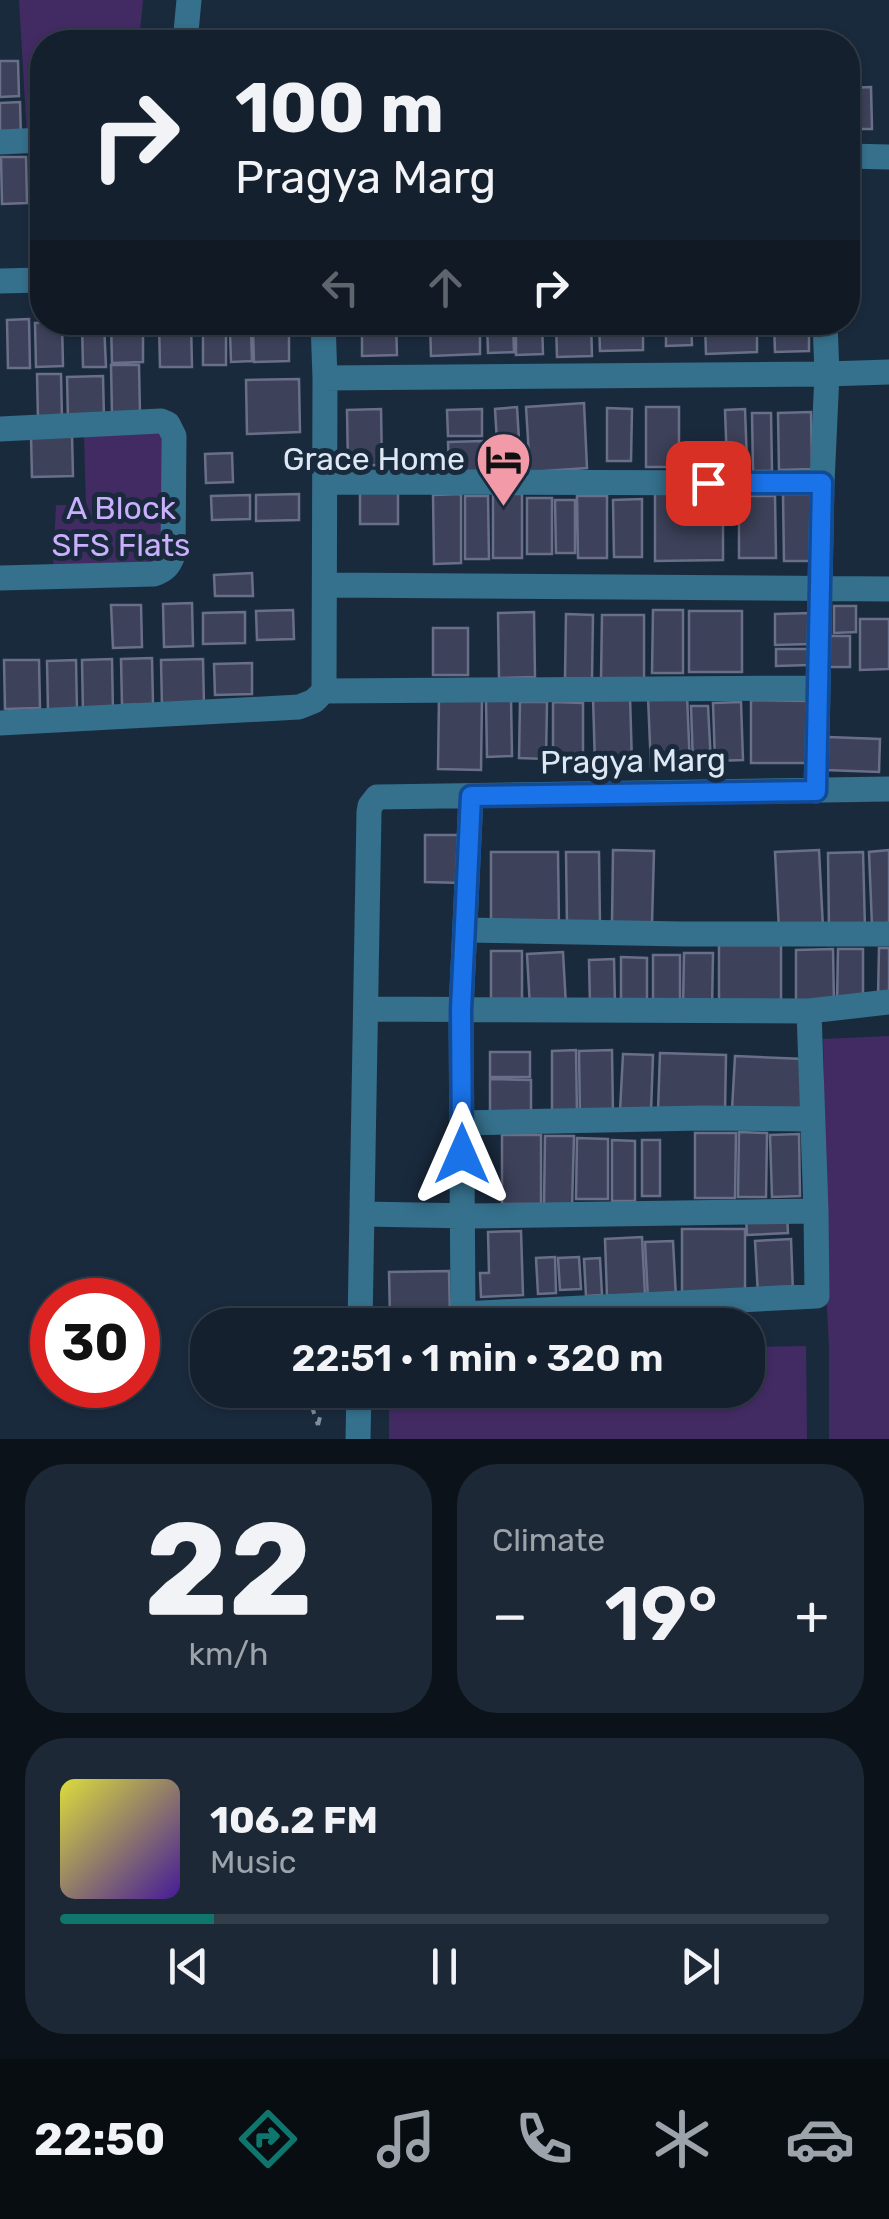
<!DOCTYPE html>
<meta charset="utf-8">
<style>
:root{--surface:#14202e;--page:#1d2836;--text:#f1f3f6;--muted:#9da3aa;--line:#333e4a;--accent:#0f766e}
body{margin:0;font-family:Rubik,sans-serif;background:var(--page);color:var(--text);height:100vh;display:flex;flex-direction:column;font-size:38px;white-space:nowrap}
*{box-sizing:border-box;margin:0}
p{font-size:32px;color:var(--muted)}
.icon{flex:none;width:55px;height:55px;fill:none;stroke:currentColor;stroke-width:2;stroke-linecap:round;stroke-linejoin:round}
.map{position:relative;height:1439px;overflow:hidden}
.drawer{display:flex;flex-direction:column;gap:25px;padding:25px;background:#0b1219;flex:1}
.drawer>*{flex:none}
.hud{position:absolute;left:30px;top:30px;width:830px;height:305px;border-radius:40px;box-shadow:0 2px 8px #0004,0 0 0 2px var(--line);background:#14202e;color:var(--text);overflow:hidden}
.speed{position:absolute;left:30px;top:1278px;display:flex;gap:20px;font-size:50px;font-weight:700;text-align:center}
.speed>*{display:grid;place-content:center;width:130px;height:130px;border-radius:50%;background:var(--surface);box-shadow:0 2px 8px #0004,0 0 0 2px var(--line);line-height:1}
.speed .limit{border:15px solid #d22;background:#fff;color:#111}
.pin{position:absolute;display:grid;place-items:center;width:85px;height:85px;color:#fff;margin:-42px;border-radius:20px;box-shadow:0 5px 15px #0006}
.me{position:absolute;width:110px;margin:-55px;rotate:0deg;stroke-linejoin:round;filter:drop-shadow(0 0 8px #0008)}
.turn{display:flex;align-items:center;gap:35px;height:210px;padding:0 40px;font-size:45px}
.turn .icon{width:130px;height:130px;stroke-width:2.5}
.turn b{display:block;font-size:70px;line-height:85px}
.lanes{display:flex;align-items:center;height:95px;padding:0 40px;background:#0003;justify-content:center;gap:50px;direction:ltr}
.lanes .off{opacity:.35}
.big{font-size:75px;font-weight:600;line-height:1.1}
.drawer .card{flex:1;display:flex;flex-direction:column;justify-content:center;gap:15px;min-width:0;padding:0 35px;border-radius:40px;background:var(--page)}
.drawer .dial{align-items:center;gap:0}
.dial b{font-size:130px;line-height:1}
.song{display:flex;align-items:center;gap:30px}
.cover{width:120px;height:120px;border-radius:15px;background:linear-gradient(135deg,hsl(60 70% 55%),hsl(260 70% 35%))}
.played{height:10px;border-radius:5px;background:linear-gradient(90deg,var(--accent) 20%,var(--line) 20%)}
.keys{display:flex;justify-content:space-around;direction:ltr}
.heat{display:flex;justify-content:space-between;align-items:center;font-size:55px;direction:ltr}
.drawer .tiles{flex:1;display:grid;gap:25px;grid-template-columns:1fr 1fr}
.card:last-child{grid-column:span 2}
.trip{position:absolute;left:190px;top:1308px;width:575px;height:100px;border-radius:40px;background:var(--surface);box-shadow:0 2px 8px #0004,0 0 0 2px var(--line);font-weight:600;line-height:100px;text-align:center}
.menu{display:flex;height:160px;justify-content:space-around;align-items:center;background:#080d12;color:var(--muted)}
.menu .icon{width:70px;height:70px}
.menu .active{color:var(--accent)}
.menu b{font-size:45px;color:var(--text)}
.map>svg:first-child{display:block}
</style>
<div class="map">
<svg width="889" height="1439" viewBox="0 0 889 1439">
<rect width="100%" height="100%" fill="#1a2a3d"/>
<path fill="#422b63" d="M 19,0 L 143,0 L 139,42 L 42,42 L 42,137 L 27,136 Z
M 161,434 L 161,568 L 53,570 L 56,505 L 86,505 L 84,435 Z
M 889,1036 L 889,1439 L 829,1439 L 829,1345 L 819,1169 L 824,1073 L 823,1039 Z
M 806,1346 L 807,1439 L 389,1439 L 389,1390 L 748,1390 L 748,1347 Z"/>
<path fill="#3d4159" stroke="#6a6f89" stroke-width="2.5" d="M 600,33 L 632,33 L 632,42 L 600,42 Z
M 0,61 L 18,61 L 19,96 L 0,97 Z
M 871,87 L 872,129 L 848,129 L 848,88 Z
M 20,102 L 21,139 L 0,139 L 0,103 Z
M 1,157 L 26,157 L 27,203 L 2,204 Z
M 29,319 L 30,368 L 8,368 L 7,320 Z
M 62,322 L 63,366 L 36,367 L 35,323 Z
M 111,322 L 143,322 L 143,362 L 112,363 Z
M 362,322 L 396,322 L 397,355 L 362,356 Z
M 430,322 L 480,322 L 480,354 L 431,356 Z
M 487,322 L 513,322 L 514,352 L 488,353 Z
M 516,322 L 542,322 L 543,354 L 516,355 Z
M 556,322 L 591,322 L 592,356 L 557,357 Z
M 599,322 L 643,322 L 643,350 L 600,351 Z
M 666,322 L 691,322 L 692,345 L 666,346 Z
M 705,322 L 757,322 L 757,352 L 706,354 Z
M 774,322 L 809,322 L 809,351 L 775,352 Z
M 104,323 L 106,367 L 83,367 L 82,324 Z
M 159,323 L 191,323 L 192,367 L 160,367 Z
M 251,331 L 252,361 L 231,362 L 230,332 Z
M 253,332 L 289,332 L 289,361 L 254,362 Z
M 226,333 L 226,365 L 203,365 L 203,334 Z
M 111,365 L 139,365 L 140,414 L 112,414 Z
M 37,374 L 61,374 L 62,419 L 38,419 Z
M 103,376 L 104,419 L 68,420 L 67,377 Z
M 299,379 L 300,432 L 247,434 L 246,380 Z
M 584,403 L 587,468 L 530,472 L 526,407 Z
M 517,407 L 519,440 L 497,442 L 495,409 Z
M 646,407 L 679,407 L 679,467 L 646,467 Z
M 607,408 L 632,409 L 631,461 L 607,461 Z
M 381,409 L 382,465 L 348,466 L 347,410 Z
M 482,409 L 482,436 L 448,436 L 447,410 Z
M 745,409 L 747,463 L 727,464 L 725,410 Z
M 811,412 L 812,469 L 779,470 L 778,413 Z
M 752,413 L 771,413 L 772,471 L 753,471 Z
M 72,435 L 73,476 L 32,477 L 31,436 Z
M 483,441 L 484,471 L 449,471 L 448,442 Z
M 523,447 L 525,474 L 500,476 L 498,449 Z
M 232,453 L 233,482 L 206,483 L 205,454 Z
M 655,491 L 723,491 L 723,560 L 655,561 Z
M 360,492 L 398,492 L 398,524 L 360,524 Z
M 299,494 L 299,520 L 256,521 L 256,495 Z
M 461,494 L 461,563 L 434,564 L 433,495 Z
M 493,494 L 522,494 L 522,558 L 493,558 Z
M 783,494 L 815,494 L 815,561 L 784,561 Z
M 250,495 L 250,519 L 212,520 L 211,496 Z
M 465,496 L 488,496 L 489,559 L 465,559 Z
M 577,496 L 607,496 L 607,558 L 578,558 Z
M 739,496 L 775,496 L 776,558 L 739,558 Z
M 527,498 L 552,498 L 552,554 L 527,554 Z
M 642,499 L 642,557 L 614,557 L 613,500 Z
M 555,500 L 575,500 L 575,553 L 556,553 Z
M 252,573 L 253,596 L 215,596 L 214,575 Z
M 192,603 L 193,646 L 164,647 L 163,604 Z
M 111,605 L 141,605 L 142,647 L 113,648 Z
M 834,606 L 856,606 L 856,632 L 834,633 Z
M 293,610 L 294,639 L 257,640 L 256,611 Z
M 653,610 L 683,610 L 683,673 L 652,673 Z
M 689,611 L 742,611 L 742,672 L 689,672 Z
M 245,612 L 245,643 L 203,644 L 203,613 Z
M 534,612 L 535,677 L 499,678 L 498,613 Z
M 810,613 L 810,644 L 775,645 L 775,614 Z
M 566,614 L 593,615 L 592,679 L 565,678 Z
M 602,615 L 644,615 L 644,680 L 601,680 Z
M 860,619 L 889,619 L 889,669 L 860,670 Z
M 433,628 L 468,628 L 468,675 L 433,675 Z
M 828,636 L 850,636 L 850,667 L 828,667 Z
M 776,649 L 809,649 L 809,665 L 776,666 Z
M 152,658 L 153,704 L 122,705 L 121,659 Z
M 112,659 L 113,713 L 83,714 L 82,660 Z
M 203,659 L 204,706 L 162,707 L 161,660 Z
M 4,660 L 39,660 L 40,708 L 5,709 Z
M 76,660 L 77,712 L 48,712 L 47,661 Z
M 252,663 L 252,694 L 215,695 L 214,664 Z
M 687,695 L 690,766 L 651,768 L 648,697 Z
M 630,696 L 632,764 L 595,765 L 593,697 Z
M 439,698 L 482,698 L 481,770 L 438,769 Z
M 511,698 L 512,756 L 487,757 L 486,699 Z
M 751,700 L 809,701 L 809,763 L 751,763 Z
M 520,702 L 547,702 L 546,759 L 519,758 Z
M 553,702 L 583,703 L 583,762 L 553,762 Z
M 741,702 L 743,760 L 715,761 L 713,703 Z
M 691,706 L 708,706 L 711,763 L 693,764 Z
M 828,737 L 880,739 L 879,772 L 826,770 Z
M 425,835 L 463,835 L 463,883 L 425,882 Z
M 613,850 L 654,851 L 652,924 L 612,924 Z
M 819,850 L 823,928 L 779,930 L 775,852 Z
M 889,850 L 889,927 L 872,926 L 869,852 Z
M 491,852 L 558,852 L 559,927 L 491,927 Z
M 566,852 L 599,852 L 600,926 L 567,926 Z
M 863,852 L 865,929 L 829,930 L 828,853 Z
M 719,945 L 781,945 L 781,1002 L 719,1002 Z
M 879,948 L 889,948 L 889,998 L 878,998 Z
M 833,949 L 834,1004 L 796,1005 L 796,950 Z
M 838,949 L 863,949 L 863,1004 L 837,1004 Z
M 491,951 L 522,951 L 522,1008 L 491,1008 Z
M 563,952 L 566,1006 L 530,1008 L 527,954 Z
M 684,953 L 713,953 L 712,1009 L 683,1008 Z
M 653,955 L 680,955 L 680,1008 L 653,1008 Z
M 621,957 L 647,958 L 647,1004 L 621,1003 Z
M 614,959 L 615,1005 L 590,1005 L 589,960 Z
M 576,1050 L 577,1115 L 552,1116 L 552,1051 Z
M 612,1050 L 613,1116 L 580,1116 L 579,1051 Z
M 490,1052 L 530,1052 L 530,1077 L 490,1077 Z
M 660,1053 L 726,1055 L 725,1112 L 658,1110 Z
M 623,1054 L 653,1055 L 651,1112 L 620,1111 Z
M 735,1056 L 804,1059 L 802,1113 L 732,1109 Z
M 490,1079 L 531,1080 L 531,1116 L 490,1115 Z
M 739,1132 L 767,1133 L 766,1197 L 738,1197 Z
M 695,1133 L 736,1133 L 735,1198 L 695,1198 Z
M 799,1134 L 800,1196 L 772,1197 L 770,1135 Z
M 502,1135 L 541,1135 L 541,1204 L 502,1204 Z
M 545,1136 L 574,1136 L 572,1207 L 544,1206 Z
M 577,1138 L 608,1139 L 608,1199 L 576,1199 Z
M 612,1140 L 635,1141 L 635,1201 L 612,1201 Z
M 642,1140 L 660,1140 L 660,1196 L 642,1196 Z
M 787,1215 L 788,1233 L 747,1235 L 746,1217 Z
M 682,1229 L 745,1229 L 745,1297 L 682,1297 Z
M 521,1231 L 523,1295 L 481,1297 L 480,1273 L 489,1273 L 488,1232 Z
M 642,1237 L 645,1295 L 607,1297 L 605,1239 Z
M 791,1239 L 793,1293 L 758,1295 L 755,1241 Z
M 673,1241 L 676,1298 L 648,1299 L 645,1242 Z
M 555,1257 L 556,1293 L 538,1294 L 536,1258 Z
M 579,1257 L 581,1289 L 560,1290 L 558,1258 Z
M 600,1258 L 602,1295 L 586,1296 L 584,1259 Z
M 449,1271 L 450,1316 L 390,1317 L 389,1272 Z
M 307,1390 L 338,1390 L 339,1406 L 307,1407 Z"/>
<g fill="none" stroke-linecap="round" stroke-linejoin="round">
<path stroke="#808e9d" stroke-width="4" stroke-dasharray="8 8" stroke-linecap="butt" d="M 313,1390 L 313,1410 L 318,1425
M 318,1425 L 322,1409 L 321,1390"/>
<path stroke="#35708c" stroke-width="25" d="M 185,42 L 189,0
M 0,142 L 42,140
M 848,156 L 889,157
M 0,281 L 42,280
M 325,378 L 827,374 L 889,372
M 0,429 L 161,421 L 168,424 L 174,436 L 173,555 C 169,566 165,570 154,574 L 0,578
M 326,482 L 822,483
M 325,585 L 889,589
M 324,691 L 817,688
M 0,723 L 299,707 L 314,701 L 324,691 L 325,378 L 323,322
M 816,791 L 822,483 L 827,374 L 825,322
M 471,796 L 461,1010 L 463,1314 L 817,1296 L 816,1211
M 465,930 L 683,934 L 889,934
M 366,1009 L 809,1011 L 889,1002
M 462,1123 L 701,1118 L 811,1119
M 363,1214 L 472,1216 L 816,1211 L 809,1011
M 360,1325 L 369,812 L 370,806 L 377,797 L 889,789
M 358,1439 L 359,1390"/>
</g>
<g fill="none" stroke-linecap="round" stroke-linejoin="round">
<defs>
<path id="route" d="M 462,1154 L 461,1010 L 471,796 L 816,791 L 822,483 L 708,483"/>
</defs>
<use href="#route" stroke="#114b97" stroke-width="25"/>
<use href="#route" stroke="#1a73e8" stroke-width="18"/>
</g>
<defs>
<symbol id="hotel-pin" viewBox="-11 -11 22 30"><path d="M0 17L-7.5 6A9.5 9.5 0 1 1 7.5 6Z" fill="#f39aa9" stroke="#1a2a3d"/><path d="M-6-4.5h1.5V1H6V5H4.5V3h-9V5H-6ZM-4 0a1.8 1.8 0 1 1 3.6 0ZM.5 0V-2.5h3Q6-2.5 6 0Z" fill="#111"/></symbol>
</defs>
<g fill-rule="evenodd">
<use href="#hotel-pin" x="472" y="428" width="63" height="86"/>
</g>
<g text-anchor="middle" stroke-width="10" stroke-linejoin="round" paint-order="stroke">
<g font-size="32" fill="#dde8f4" stroke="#1a2a3d" text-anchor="end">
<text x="465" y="470">Grace Home</text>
</g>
<g font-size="32" fill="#caaffc" stroke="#1a2a3d">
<text x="121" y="519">A Block<tspan x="121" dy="37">SFS Flats</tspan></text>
</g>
<g font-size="32" fill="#dde8f4" stroke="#1a2a3d">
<text transform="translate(633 761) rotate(-1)" y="11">Pragya Marg</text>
</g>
</g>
</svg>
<div class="speed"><div class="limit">30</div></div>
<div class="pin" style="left:708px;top:483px;background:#d93025"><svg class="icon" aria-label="arrive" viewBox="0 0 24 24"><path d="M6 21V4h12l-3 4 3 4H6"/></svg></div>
<svg class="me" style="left:462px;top:1154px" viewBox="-20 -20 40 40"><path d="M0-17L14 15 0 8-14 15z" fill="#1a73e8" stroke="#fff" stroke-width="4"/></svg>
<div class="trip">22:51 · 1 min · 320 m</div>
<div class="hud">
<div class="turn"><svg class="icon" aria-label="right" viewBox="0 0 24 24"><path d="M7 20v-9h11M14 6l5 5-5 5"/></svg><div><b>100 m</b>Pragya Marg</div></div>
<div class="lanes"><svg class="icon off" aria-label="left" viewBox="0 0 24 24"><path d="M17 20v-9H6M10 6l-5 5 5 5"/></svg><svg class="icon off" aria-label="ahead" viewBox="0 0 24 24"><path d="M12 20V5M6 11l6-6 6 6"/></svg><svg class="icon" aria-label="right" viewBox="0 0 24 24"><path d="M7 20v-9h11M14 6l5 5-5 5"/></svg></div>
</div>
</div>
<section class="drawer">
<div class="tiles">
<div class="card dial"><b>22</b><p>km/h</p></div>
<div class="card"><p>Climate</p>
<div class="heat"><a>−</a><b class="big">19°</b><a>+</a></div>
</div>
<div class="card">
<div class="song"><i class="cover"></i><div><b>106.2 FM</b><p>Music</p></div></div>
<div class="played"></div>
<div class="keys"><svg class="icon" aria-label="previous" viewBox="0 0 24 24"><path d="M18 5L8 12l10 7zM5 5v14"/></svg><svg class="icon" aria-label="pause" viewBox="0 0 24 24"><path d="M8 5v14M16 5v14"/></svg><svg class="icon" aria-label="next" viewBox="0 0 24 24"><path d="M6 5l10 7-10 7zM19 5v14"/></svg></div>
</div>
</div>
</section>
<nav class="menu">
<b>22:50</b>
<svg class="icon active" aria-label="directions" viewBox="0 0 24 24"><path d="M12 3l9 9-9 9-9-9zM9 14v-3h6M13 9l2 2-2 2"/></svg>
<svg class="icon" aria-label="music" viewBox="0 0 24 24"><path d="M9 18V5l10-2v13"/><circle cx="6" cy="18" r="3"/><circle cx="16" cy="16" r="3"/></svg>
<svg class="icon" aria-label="phone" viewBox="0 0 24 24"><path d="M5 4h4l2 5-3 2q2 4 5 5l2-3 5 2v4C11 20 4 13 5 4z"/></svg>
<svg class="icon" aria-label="climate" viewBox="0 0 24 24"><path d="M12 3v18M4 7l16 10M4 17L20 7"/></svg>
<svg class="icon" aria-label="car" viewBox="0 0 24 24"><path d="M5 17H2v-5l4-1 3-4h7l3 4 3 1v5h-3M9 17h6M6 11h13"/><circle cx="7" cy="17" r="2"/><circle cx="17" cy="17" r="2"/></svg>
</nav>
